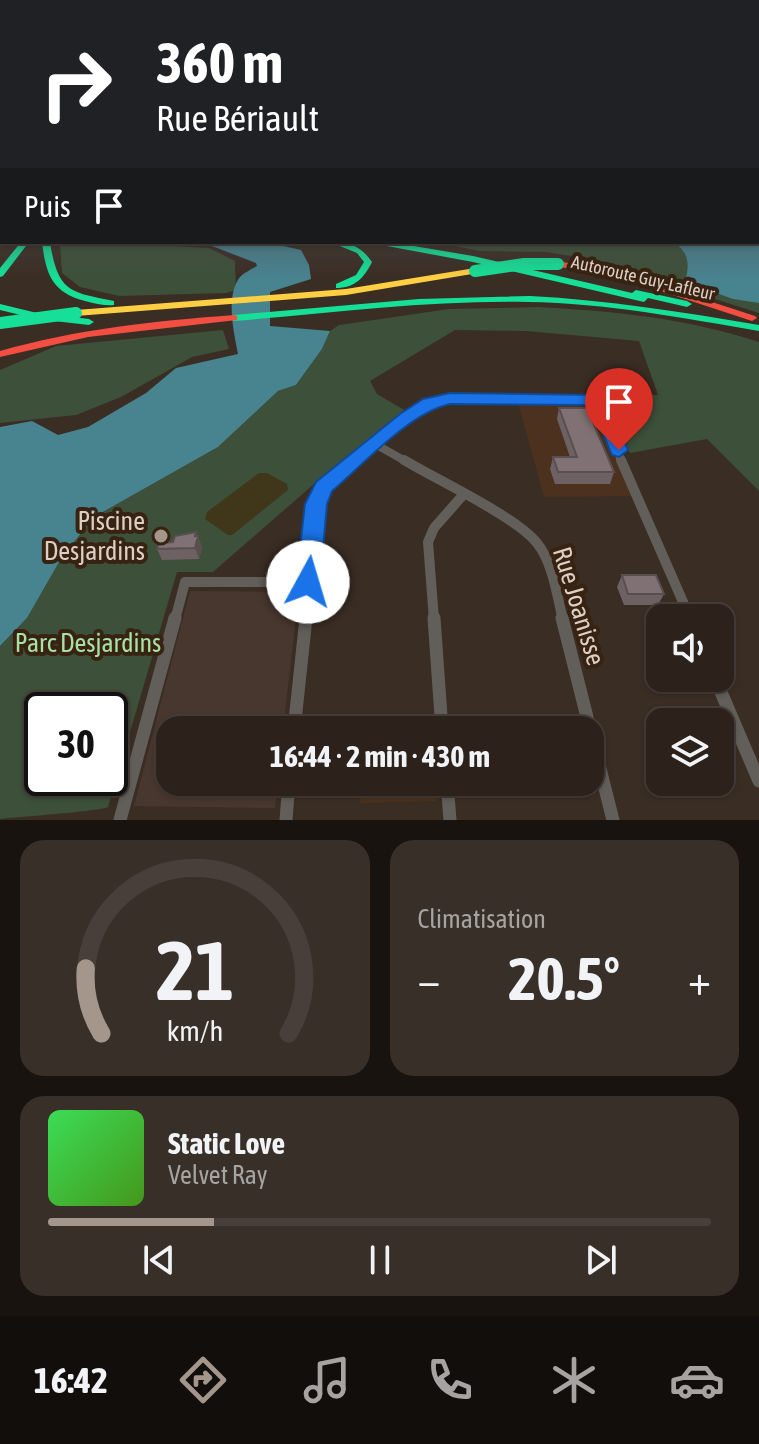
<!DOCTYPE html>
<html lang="fr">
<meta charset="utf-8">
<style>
:root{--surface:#2c221b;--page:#382f28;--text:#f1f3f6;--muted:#a6a4a3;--line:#483f3a;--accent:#a5968c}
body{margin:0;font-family:"Asap Condensed",sans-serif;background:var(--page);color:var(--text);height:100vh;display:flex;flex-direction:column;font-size:30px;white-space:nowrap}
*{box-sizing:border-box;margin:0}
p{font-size:26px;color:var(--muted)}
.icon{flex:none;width:44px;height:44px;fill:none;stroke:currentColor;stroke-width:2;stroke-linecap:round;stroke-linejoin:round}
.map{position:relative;height:820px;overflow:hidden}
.sheet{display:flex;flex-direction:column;gap:20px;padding:20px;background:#18130f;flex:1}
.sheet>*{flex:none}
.hud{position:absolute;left:0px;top:0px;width:760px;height:244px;box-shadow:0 2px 6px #0004,0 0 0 2px var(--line);background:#202124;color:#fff;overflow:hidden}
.tools{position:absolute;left:646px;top:604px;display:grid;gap:16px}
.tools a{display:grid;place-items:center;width:88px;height:88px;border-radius:16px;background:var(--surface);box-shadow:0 2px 6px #0004,0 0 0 2px var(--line);font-size:40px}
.speed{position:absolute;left:24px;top:692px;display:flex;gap:16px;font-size:40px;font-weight:700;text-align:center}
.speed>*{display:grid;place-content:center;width:104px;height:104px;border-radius:50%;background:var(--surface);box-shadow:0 2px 6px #0004,0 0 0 2px var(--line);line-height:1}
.speed .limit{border:4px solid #111;border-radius:12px;background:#fff;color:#111}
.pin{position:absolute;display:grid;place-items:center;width:68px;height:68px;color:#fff;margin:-82px -34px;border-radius:50% 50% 50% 0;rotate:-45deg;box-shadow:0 0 8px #0007}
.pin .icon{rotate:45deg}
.me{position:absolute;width:88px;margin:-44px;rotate:6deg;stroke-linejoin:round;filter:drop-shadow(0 0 6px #0008)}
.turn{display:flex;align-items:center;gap:28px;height:168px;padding:0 24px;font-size:36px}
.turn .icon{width:104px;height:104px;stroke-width:2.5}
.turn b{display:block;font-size:56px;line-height:68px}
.then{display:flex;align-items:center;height:76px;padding:0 24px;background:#0003;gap:16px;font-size:30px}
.big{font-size:60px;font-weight:700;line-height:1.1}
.sheet .card{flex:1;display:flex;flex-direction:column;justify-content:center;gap:12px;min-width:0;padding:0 28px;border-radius:24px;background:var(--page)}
.sheet .dial{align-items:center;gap:0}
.dial svg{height:208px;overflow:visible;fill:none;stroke:var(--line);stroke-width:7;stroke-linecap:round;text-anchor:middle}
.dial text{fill:var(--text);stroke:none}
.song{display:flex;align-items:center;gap:24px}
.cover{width:96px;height:96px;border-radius:12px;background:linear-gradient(135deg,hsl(130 70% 55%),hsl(100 70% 35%))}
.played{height:8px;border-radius:4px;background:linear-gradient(90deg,var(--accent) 25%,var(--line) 25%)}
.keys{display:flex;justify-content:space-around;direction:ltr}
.heat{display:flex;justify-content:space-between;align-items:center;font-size:44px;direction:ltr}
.sheet .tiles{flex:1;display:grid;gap:20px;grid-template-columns:1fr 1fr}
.card:last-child{grid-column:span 2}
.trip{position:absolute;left:156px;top:716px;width:448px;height:80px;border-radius:24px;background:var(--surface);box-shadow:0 2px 6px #0004,0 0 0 2px var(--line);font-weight:700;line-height:80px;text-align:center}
.tab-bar{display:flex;height:128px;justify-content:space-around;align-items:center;background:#120e0b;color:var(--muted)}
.tab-bar .icon{width:56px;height:56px}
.tab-bar .current{color:var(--accent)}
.tab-bar b{font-size:36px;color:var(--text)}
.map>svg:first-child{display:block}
</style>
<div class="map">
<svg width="759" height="820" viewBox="0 0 759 820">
<rect width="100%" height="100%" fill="#3a2d24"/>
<path fill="#4c321e" d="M 517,399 L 596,403 L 638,496 L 544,497 Z
M 361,782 L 435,782 L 437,801 L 360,803 Z"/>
<path fill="#48372e" d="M 190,591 L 299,592 L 283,730 L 170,730 L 170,782 L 278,782 L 275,808 L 134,806 Z"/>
<path fill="#3d5039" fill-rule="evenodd" d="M 759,164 L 759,313 L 585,258 L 546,252 L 480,251 L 439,243 L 758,242 Z
M 60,242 L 144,242 L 152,245 L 209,248 L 235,261 L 236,290 L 226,293 L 119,296 L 80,287 L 62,273 Z
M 538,307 C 613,311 686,318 759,342 L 759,491 L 707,439 L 630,453 L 600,395 L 658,395 L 639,341 L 526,331 L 455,330 L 370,381 L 377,394 L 406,411 L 314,484 L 213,572 L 177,572 L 108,807 C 102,811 17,817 0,819 L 0,646 L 27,618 L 62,557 L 94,517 L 218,447 L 278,391 L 296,385 L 322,349 L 330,331 L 339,325 L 449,309 ZM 42,710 L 110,710 L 110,778 L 42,778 Z
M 223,330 L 229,349 L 192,357 L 121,397 L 76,415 L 0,423 L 0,370 L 56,346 Z"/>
<path fill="#40371a" d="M 259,473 L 267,473 L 287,484 L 288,490 L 232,535 L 228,535 L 205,519 L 207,512 Z"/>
<path fill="#488390" d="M 759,164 L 759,303 L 733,299 L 685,282 C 690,264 689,252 673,242 L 758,242 Z
M 152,242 L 266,242 L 301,250 L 309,265 L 311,279 L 270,292 L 270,326 L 330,331 L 322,349 L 296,385 L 278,391 L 218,447 L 94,517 L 62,557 L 27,618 L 0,646 L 0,427 L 32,421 L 58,435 L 88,427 L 146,393 L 176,368 L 238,354 C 234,333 225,296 240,277 C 244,273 252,269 257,266 L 256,263 L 212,246 Z"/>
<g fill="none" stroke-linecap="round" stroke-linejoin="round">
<path stroke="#625f5a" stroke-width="8" d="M 375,444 L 407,462
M 352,462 L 407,418 L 436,401 L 584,399 L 596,403 L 622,462"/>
<path stroke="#625f5a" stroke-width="10" d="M 404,460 C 437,480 515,516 537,543 C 553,563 557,596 563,620
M 621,460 L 690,618
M 175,620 L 185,582 L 308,582
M 306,620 L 319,493 L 355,460
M 434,620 L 428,542 L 434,528 L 463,495"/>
<path stroke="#625f5a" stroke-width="13" d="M 434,618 L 442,730
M 562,618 L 613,820
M 715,678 L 759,781
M 294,730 L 306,618
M 447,782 L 450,820
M 120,820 L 175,618
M 286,820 L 289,782"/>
<path fill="#16e098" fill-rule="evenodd" d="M 0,195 L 2,195 L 2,201 L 0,201 Z
M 0,232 L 2,232 L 2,240 L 0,240 Z
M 21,242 L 29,242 L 3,276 L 0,277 L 0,268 Z
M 42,242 L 50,242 C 58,292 69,292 114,301 L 114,305 C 106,306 97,304 89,302 C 53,294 46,276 42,242 Z
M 330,242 C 350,242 361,246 372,262 C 364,278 355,288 336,288 L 336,284 L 356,275 L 364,262 L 357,253 Z
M 372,242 L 390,242 L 473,256 L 632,293 L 636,290 L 687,301 L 692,304 L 687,307 L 648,298 L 644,302 L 473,262 L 376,244 Z
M 530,296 C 607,300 683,312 759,325 L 759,331 C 683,318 606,303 528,302 C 430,300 332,313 234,321 L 229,318 L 234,315 L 419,299 Z
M 0,304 L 37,313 L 89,319 L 94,322 L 89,325 L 37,319 L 0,310 Z"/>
<path fill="#ffcf43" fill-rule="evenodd" d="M 0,183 L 2,183 L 2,188 L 0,188 Z
M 475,268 L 479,271 L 478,273 L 346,295 L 76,316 L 71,313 L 76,310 L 346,289 Z"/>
<path fill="#f24e42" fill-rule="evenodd" d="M 558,261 L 626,274 L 755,316 L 757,318 L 752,321 L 749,320 L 621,278 L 555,266 L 554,264 Z
M 234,315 L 237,316 L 237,320 L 88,337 L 0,357 L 0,351 C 77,329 155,321 234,315 Z"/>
<path stroke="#16e098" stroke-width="12" d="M 475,271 L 524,264 L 558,264
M 0,323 L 76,313"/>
</g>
<path fill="#6d6164" d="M 559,408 L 614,472 L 610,484 L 555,484 L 550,469 L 553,457 L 570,457 L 557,419 Z
M 197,536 L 202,547 L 199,559 L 162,560 L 157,549 Z
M 622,575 L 664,594 L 658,605 L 624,605 L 617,587 Z"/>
<path fill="#594f51" d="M 196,532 L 198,539 L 198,536 L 202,547 L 199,559 L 195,548 Z"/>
<path fill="#7f7174" stroke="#594f51" stroke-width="2" d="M 559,408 L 587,408 L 614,472 L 558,472 L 553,457 L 577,457 Z
M 196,532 L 195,536 L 198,536 L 195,548 L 157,549 L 159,543 L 173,542 L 175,536 Z
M 622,575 L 656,575 L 664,594 L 628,594 Z"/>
<linearGradient id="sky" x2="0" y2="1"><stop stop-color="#201914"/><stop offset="0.59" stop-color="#4f4c50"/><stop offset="1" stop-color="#4f4c50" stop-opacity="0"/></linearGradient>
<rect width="759" height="279" fill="url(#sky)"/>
<path fill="#1a73e8" stroke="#114b97" stroke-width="2" d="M 450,393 L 595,395 L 609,408 L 628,450 L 619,457 L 612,455 L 593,411 L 584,405 L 450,404 C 409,413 364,464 332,491 L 327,504 L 320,582 L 317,589 L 308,592 L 300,589 L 296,582 L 305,504 L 316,482 L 400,414 L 423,399 Z"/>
<circle fill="#a5968c" stroke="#382211" stroke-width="3" cx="161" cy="536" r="8"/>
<g text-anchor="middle" stroke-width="8" stroke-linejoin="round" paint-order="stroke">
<g font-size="18" fill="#decfc4" stroke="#382211">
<text transform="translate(643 278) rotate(13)" y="6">Autoroute Guy-Lafleur</text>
</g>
<g font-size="26" fill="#decfc4" stroke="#382211" text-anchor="end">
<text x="145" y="530">Piscine<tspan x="145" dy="30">Desjardins</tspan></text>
</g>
<g font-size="26" fill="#decfc4" stroke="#382211">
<text transform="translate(579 606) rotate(73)" y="9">Rue Joanisse</text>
</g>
<g font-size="26" fill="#a7e1a5" stroke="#382211">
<text x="88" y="652">Parc Desjardins</text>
</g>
</g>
</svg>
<div class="tools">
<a><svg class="icon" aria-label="sound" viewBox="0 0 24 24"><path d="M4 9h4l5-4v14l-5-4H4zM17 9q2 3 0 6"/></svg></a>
<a><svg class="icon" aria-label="layers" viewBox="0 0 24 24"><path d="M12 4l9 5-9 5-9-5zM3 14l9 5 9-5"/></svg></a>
</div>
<div class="speed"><div class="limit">30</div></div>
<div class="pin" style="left:619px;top:450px;background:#d93025"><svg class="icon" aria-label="arrive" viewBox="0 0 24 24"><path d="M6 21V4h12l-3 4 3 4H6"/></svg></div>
<svg class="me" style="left:308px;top:582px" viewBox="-20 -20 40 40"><circle r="19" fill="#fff"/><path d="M0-13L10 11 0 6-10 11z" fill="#1a73e8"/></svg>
<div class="trip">16:44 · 2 min · 430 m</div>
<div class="hud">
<div class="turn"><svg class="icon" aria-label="right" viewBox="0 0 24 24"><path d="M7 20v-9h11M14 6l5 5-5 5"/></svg><div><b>360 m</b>Rue Bériault</div></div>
<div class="then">Puis<svg class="icon" aria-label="arrive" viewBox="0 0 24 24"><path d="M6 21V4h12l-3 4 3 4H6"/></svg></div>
</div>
</div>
<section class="sheet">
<div class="tiles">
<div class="card dial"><svg viewBox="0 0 100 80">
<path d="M14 69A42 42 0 1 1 86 69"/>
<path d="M14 69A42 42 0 0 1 8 44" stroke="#a5968c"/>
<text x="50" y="56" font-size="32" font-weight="700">21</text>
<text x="50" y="72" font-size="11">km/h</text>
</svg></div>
<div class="card"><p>Climatisation</p>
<div class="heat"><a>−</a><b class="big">20.5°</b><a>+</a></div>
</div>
<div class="card">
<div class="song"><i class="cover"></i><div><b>Static Love</b><p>Velvet Ray</p></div></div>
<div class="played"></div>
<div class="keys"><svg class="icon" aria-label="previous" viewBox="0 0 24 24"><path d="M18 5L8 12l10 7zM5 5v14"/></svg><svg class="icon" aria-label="pause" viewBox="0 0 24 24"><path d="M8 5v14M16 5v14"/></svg><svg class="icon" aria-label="next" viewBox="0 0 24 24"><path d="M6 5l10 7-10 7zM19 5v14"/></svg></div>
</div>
</div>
</section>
<nav class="tab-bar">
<b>16:42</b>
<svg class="icon current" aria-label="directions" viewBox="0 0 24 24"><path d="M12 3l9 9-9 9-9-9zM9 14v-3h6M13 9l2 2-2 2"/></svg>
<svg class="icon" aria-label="music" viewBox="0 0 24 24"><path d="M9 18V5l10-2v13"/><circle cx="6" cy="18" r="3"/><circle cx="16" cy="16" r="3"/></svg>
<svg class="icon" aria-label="phone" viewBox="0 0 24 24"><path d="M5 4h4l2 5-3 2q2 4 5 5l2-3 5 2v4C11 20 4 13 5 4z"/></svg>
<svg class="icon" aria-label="climate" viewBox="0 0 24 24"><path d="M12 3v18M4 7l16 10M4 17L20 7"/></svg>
<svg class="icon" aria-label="car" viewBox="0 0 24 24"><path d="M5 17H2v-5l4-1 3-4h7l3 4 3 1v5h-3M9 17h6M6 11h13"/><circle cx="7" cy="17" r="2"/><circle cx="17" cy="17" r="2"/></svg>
</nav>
